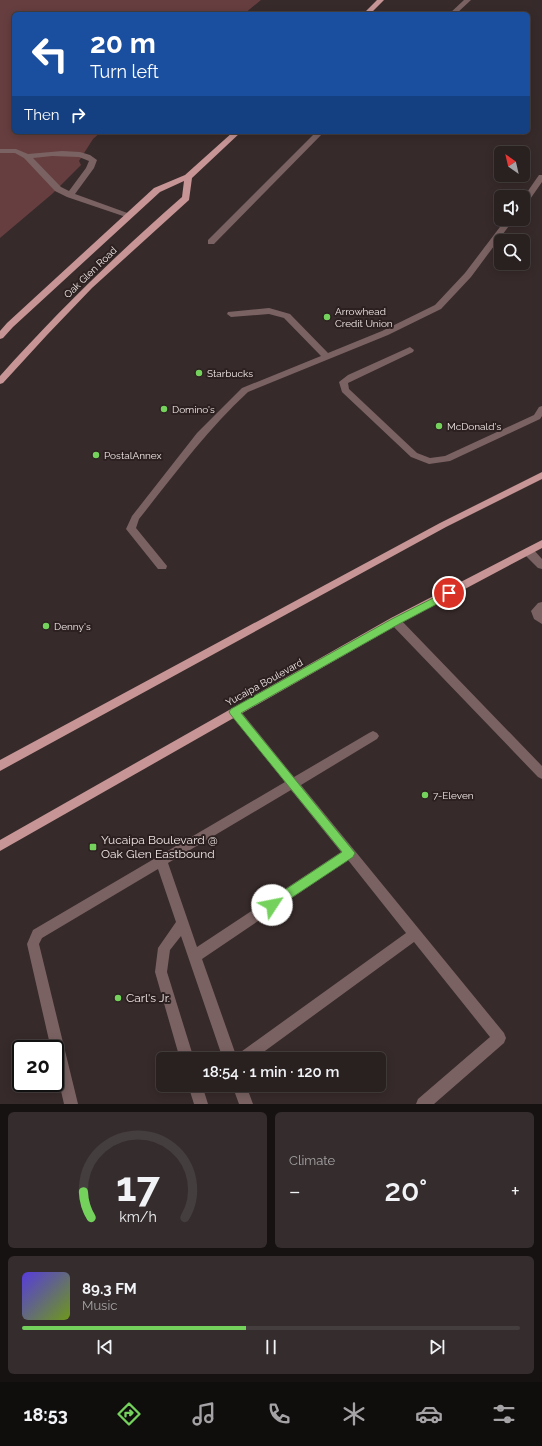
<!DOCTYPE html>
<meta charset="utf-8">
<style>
:root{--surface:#292020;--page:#352d2d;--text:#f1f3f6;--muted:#a5a3a5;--line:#453e3e;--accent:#74d25c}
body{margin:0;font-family:Raleway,sans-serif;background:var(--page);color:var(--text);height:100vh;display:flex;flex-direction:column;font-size:15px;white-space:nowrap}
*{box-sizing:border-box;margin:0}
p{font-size:13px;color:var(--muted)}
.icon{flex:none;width:22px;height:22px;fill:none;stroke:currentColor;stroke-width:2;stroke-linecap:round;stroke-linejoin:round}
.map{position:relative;height:1104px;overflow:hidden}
.panel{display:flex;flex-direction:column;gap:8px;padding:8px;background:#171212;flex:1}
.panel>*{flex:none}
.top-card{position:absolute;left:12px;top:12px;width:518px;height:122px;border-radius:6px;box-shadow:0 2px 10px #0003,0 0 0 1px var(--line);background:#1a4fa0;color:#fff;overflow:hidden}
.needle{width:26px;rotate:326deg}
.tools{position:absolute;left:494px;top:146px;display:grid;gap:8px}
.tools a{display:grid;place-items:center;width:36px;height:36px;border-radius:6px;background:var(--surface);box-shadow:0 2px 10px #0003,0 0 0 1px var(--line);font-size:20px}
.speed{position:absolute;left:12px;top:1040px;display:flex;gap:8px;font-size:20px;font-weight:700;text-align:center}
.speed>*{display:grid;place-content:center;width:52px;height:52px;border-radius:50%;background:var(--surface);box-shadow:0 2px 10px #0003,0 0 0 1px var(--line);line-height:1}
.speed .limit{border:2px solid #111;border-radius:6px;background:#fff;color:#111}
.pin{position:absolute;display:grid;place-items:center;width:34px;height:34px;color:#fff;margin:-17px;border:2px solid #fff;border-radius:50%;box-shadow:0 1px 4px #0007}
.me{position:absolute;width:44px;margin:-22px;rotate:56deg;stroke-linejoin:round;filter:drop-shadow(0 0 3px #0008)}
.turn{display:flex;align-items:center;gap:14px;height:84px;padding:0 12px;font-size:18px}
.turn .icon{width:52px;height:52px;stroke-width:2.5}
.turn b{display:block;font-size:28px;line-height:34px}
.then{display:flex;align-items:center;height:38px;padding:0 12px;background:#0003;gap:8px;font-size:15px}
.big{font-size:30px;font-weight:600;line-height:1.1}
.panel .card{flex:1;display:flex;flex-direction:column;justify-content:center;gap:6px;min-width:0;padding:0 14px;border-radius:6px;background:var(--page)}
.panel .dial{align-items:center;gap:0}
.dial svg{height:104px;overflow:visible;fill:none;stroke:var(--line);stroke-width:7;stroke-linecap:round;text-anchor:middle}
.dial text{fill:var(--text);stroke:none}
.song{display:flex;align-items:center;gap:12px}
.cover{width:48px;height:48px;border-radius:6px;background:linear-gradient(135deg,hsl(250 70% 55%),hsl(80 70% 35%))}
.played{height:4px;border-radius:2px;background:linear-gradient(90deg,var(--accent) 45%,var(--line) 45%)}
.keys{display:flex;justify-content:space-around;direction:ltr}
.heat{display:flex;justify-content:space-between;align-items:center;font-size:22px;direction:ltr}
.panel .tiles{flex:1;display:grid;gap:8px;grid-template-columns:1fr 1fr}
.card:last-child{grid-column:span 2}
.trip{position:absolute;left:156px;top:1052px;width:230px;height:40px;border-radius:6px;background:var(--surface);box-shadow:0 2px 10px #0003,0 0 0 1px var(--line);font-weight:600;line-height:40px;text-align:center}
.tabs{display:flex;height:64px;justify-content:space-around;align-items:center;background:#100d0d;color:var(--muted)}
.tabs .icon{width:28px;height:28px}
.tabs .on{color:var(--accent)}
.tabs b{font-size:18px;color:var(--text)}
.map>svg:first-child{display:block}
</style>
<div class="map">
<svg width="542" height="1104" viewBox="0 0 542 1104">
<rect width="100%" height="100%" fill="#372a2a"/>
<path fill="#663e3f" d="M 0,0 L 261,0 L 244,14 L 14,14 L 14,132 L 101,132 L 93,139 L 79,161 L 81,165 L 52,194 L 0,238 Z"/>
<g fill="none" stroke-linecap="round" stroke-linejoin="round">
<path fill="#7b6262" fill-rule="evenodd" d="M 464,0 L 471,0 L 456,14 L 449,14 Z
M 316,132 L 324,132 L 214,244 L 208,244 L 208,240 Z
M 0,149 L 16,149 L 28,154 L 62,151 L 80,152 L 90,155 L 97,160 L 94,168 L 75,194 L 133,215 L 129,217 L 126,217 L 67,197 L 55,191 L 24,158 L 15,153 L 0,153 ZM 52,156 L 79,157 L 89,161 L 86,168 L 69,191 L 61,187 L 33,158 Z
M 539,175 L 542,175 L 542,182 L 526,205 L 523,205 L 523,198 Z
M 506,219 L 514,219 L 471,277 L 441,309 L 388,335 L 248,392 C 207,430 174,475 139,519 L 136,528 L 167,566 L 166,569 L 158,569 L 126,529 L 132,516 L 197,433 L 242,388 L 321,356 L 284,318 L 269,314 L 231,317 L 227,314 L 228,312 L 269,308 L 290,314 L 328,353 L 382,331 L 435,305 L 465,273 Z
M 410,347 L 414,350 L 413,352 L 348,383 L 349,389 L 417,453 L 430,458 L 445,456 L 534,415 L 539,407 L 542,406 L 542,416 L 540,419 L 450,461 L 429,464 L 411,457 L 342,392 L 339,382 L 348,375 Z
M 529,548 L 533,549 L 542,559 L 542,569 L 538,568 L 525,555 L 524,552 L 525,549 Z
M 542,602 L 542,624 L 534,619 L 531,611 L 538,603 Z
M 395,617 L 399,618 L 542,766 L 542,779 L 538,777 L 391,624 L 390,621 L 391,618 Z
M 235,707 L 239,709 L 294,777 L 369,733 L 373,731 L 377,733 L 379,736 L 377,739 L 301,785 L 504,1033 L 506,1038 L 504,1043 L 434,1104 L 416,1104 L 418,1099 L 490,1037 L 414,942 L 254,1059 L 223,1059 L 181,936 L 170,950 L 167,972 L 194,1059 L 180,1059 L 155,972 L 158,948 L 176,922 L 158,869 L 42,938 L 39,944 L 78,1104 L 64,1104 L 55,1065 L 55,1049 L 51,1049 L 27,944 L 33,930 L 285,782 L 231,715 L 229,712 L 231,709 ZM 291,790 L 341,852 L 197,947 L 168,863 ZM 348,860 L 406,933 L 238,1054 L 237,1058 L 202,959 Z
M 188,1085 L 202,1085 L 208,1104 L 194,1104 Z
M 232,1085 L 246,1085 L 253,1104 L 239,1104 Z"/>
<path fill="#c79595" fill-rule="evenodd" d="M 377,0 L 384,0 L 370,14 L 363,14 Z
M 233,132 L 241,132 L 192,178 L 189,200 L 92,288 L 47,335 L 3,383 L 0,384 L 0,376 C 57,312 118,253 182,197 L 184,181 L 160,192 L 13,327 L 3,338 L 0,339 L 0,331 L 7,323 L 154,188 L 185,175 Z
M 542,472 L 542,479 L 446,527 L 0,771 L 0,760 L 440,523 Z
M 542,540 L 542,548 L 399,624 L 0,851 L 0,840 L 391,618 Z"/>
</g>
<path fill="#74d25c" stroke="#4b883c" d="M 449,590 L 452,591 L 453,593 L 452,596 L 399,624 L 241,713 L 355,853 L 353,857 L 276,908 L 272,910 L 268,908 L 266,905 L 268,901 L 342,852 L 231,715 L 229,712 L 231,709 L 392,619 Z"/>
<g fill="#74d25c" stroke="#2c2020" stroke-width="1.5">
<circle cx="327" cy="317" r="4"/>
<circle cx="199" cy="373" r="4"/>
<circle cx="164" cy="409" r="4"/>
<circle cx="439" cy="426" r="4"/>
<circle cx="96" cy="455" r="4"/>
<circle cx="46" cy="626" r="4"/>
<circle cx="425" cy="795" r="4"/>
<rect x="89" y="843" width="8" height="8" rx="2"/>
<circle cx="118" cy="998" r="4"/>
</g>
<g text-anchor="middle" stroke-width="4" stroke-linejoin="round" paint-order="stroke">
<g font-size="10" fill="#f1e8e7" stroke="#2c2020">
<text transform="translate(90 272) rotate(-44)" y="4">Oak Glen Road</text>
<text transform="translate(264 682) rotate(-29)" y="4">Yucaipa Boulevard</text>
</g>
<g font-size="10" fill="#f1e8e7" stroke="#2c2020" text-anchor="start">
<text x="335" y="315">Arrowhead<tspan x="335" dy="12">Credit Union</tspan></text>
<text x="207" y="377">Starbucks</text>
<text x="172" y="413">Domino's</text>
<text x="447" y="430">McDonald's</text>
<text x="104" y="459">PostalAnnex</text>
<text x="54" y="630">Denny's</text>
<text x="433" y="799">7-Eleven</text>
</g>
<g font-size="12" fill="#f1e8e7" stroke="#2c2020" text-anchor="start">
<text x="101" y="844">Yucaipa Boulevard @<tspan x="101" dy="14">Oak Glen Eastbound</tspan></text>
<text x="126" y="1002">Carl's Jr.</text>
</g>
</g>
</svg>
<div class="tools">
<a><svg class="needle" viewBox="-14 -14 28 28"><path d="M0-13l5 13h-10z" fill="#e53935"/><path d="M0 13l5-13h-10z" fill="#a5a3a5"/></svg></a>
<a><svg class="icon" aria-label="sound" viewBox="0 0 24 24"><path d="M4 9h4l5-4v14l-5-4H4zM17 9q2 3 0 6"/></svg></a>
<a><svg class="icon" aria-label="search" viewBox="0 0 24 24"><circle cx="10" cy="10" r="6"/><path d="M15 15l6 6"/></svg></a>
</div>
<div class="speed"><div class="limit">20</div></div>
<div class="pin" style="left:449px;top:593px;background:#d93025"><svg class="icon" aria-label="arrive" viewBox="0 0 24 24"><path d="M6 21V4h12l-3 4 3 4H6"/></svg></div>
<svg class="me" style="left:272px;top:905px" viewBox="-20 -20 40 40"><circle r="19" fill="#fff"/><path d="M0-13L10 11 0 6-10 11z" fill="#74d25c"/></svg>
<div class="trip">18:54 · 1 min · 120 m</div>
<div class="top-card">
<div class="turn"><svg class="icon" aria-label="left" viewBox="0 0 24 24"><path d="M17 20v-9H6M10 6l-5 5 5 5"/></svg><div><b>20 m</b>Turn left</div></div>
<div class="then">Then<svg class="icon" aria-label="right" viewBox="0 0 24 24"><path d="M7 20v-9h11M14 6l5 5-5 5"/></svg></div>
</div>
</div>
<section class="panel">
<div class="tiles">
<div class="card dial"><svg viewBox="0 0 100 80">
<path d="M14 69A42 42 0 1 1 86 69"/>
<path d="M14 69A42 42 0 0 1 8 49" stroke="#74d25c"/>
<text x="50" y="56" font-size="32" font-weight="700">17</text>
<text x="50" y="72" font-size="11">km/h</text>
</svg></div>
<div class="card"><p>Climate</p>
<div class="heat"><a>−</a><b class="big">20°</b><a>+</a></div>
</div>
<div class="card">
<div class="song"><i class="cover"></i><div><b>89.3 FM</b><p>Music</p></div></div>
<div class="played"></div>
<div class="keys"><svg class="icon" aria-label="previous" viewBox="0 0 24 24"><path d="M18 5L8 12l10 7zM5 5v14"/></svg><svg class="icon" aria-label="pause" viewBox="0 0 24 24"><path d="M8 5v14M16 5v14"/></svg><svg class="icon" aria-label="next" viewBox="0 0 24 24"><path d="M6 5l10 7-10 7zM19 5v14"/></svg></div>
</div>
</div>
</section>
<nav class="tabs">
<b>18:53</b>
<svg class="icon on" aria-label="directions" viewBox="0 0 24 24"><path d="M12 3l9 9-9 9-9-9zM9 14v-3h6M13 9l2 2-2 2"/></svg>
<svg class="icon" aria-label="music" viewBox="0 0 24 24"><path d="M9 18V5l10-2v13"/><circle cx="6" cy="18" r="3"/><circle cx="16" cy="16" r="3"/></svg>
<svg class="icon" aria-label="phone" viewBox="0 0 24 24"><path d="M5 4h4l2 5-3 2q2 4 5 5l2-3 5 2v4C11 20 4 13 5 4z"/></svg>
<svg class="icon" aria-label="climate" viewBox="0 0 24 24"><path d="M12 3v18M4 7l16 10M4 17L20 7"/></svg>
<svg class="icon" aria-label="car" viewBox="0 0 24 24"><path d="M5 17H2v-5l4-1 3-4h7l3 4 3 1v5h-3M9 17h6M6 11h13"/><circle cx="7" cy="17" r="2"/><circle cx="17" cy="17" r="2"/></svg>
<svg class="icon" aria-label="filters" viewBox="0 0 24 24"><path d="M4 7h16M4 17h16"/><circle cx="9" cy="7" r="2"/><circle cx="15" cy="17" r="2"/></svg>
</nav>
